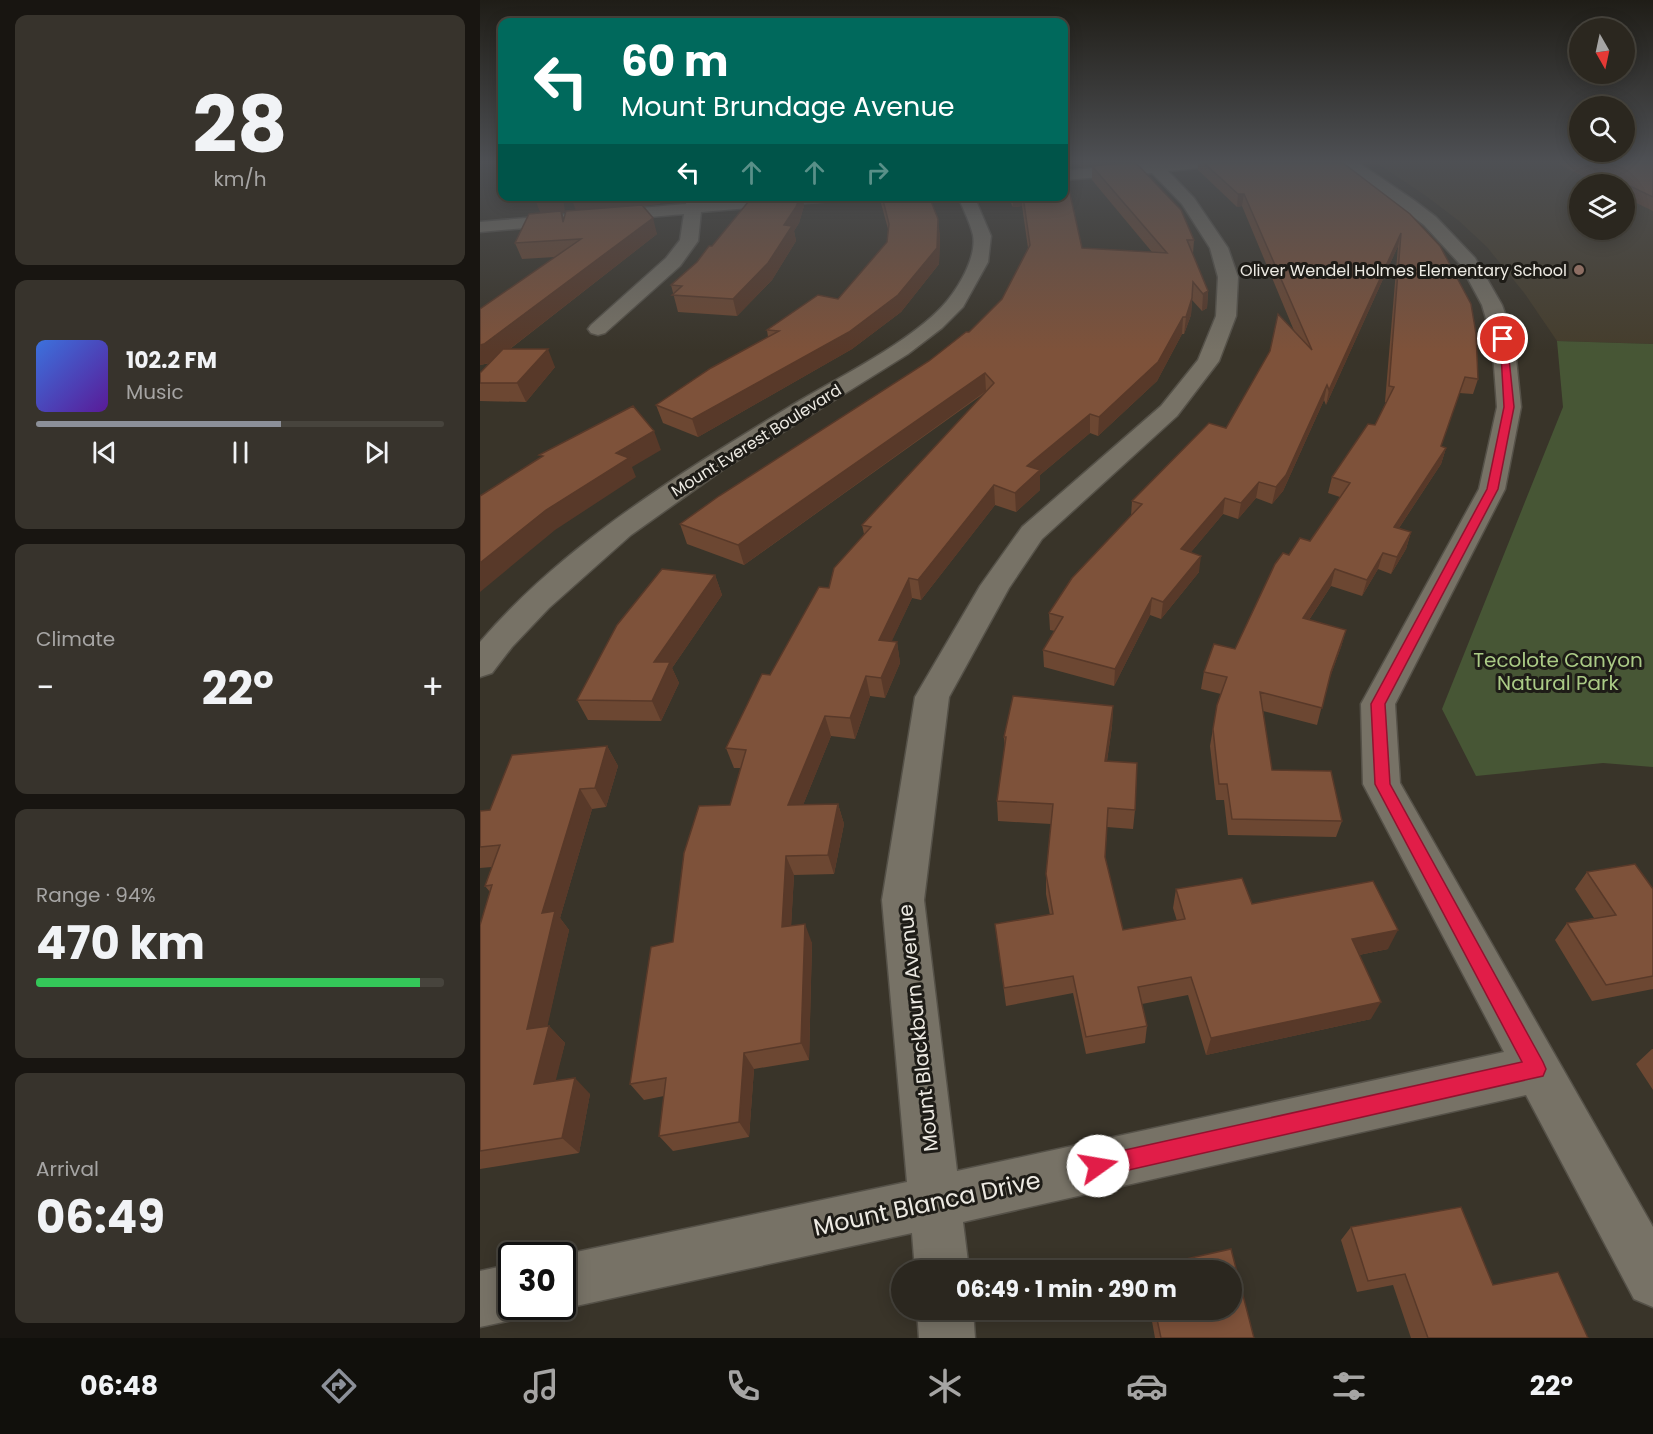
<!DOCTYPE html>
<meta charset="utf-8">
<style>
:root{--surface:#2b271f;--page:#37332c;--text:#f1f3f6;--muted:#a6a5a4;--line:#47443d;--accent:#8c9099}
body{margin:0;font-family:Poppins,sans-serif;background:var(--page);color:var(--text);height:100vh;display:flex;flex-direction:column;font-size:22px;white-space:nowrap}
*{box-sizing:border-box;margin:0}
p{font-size:20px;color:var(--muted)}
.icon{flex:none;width:33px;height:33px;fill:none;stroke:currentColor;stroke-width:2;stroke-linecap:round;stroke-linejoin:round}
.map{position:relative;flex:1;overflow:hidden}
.drawer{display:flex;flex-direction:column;gap:15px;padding:15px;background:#181511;width:480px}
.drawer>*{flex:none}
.banner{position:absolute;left:18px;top:18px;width:570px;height:183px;border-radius:12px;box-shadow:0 3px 15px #0003,0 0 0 2px var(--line);background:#00695c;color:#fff;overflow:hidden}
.needle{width:39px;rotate:171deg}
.tools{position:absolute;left:1089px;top:18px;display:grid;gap:12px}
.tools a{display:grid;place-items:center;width:66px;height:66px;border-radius:50%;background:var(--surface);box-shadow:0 3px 15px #0003,0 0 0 2px var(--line);font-size:30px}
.speed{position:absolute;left:18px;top:1242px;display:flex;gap:12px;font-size:30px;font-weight:700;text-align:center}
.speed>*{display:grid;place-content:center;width:78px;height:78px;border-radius:50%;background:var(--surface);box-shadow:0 3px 15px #0003,0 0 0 2px var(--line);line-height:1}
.speed .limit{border:3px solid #111;border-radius:9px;background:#fff;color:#111}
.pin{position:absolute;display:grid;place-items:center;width:51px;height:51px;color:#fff;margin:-26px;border:3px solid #fff;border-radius:50%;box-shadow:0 2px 6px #0007}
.me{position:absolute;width:66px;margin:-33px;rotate:77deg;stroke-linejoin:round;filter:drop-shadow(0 0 4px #0008)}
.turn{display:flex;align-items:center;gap:21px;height:126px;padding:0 24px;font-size:27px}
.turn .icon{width:78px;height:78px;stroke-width:2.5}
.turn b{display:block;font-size:42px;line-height:51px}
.lanes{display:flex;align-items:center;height:57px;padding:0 24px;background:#0003;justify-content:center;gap:30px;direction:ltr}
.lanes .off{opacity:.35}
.big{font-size:45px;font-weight:700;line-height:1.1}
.drawer .tile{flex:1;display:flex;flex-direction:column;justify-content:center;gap:9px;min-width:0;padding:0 21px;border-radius:12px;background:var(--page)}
.drawer .dial{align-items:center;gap:0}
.dial b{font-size:78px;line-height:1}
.song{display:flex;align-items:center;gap:18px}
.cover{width:72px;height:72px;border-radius:9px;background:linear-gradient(135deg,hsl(220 70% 55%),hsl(270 70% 35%))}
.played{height:6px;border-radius:3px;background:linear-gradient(90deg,var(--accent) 60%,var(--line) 60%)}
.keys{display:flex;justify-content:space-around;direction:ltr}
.heat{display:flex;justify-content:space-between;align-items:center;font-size:33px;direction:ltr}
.charge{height:9px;border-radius:4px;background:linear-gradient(90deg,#34c759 94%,var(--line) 0)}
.trip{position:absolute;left:411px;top:1260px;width:351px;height:60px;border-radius:30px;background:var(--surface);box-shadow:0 3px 15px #0003,0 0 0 2px var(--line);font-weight:700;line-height:60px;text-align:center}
.tab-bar{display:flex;height:96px;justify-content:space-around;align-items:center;background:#11100c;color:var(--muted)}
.tab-bar .icon{width:42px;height:42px}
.tab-bar .on{color:var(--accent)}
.tab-bar b{font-size:27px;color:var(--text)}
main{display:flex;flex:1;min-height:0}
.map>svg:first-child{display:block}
</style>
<main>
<section class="drawer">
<div class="tile dial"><b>28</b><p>km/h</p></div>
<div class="tile">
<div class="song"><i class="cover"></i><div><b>102.2 FM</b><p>Music</p></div></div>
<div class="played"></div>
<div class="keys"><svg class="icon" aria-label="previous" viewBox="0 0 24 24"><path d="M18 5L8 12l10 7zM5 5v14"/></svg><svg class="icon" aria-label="pause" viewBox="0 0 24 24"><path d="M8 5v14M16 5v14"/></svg><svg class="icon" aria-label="next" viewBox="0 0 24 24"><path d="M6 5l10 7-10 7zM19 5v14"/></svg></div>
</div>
<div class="tile"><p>Climate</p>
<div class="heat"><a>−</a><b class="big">22°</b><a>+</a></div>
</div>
<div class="tile"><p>Range · 94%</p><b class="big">470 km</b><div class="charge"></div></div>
<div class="tile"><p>Arrival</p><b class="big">06:49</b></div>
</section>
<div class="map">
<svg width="1173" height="1338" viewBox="0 0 1173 1338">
<rect width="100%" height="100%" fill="#393429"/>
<path fill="#453d2c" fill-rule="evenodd" d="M 897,163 L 1173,163 L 1173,344 L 1077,341 L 1045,294 L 1007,247 L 979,221 L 946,196 ZM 1100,184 L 1144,184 L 1144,230 L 1100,230 Z"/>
<path fill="#475635" d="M 1077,341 L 1173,344 L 1173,767 L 1123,763 L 996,776 L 962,709 L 1083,407 Z"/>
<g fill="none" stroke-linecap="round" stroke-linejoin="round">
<defs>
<path id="minor" d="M 664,163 L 737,163 L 730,167 L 688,171 L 714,198 L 748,248 L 758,277 L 756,316 L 739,361 L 697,416 L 562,539 L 529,588 L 469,697 L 444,900 L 477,1171 L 1024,1052 L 883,784 L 881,704 L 999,489 L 1017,407 L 1012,339 L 1002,305 L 980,264 L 944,225 L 862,163 L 879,163 L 935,201 L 956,217 L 995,258 L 1022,305 L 1034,339 L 1041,407 L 1025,489 L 915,704 L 920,783 L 1173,1227 L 1173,1307 L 1154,1299 L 1046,1095 L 483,1222 L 489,1270 L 435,1270 L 432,1233 L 82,1309 L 75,1306 L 82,1306 L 82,1256 L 80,1256 L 82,1255 L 427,1182 L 402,900 L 435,697 L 500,586 L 542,527 L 681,406 L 718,360 L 736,316 L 738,277 L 730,248 L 702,204 L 672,173 L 584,180 L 584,171 Z
M 207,196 L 223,196 L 222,202 L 290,196 L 359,196 L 351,201 L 221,212 L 218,241 L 200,266 L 125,333 L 118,335 L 111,333 L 108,329 L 111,325 L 186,258 L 200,240 L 204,214 L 0,232 L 0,222 L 206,204 Z
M 478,196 L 494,196 L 511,236 L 508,262 L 483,307 L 462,328 L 428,354 L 241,471 L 151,535 L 69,608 L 32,647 L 12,673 L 0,677 L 0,642 C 84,544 200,473 309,407 C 355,379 434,341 467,301 C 480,285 497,256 493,235 C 490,222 483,209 478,196 Z
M 32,1264 L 32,1306 L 54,1306 L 52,1312 L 32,1320 L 0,1327 L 0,1271 Z
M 437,1310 L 493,1310 L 495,1338 L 439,1338 Z"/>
</defs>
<use href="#minor" stroke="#555148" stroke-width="3"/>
<use href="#minor" fill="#777266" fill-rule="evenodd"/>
</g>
<path fill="#6c4732" d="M 598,163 L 639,163 L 714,240 L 713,254 L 728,291 L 727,308 L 722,311 L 712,300 L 711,315 L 704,334 L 702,334 L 677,381 L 618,436 L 610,433 L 560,475 L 560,490 L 536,512 L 515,505 L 441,600 L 432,598 L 411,642 L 417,642 L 420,663 L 405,698 L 390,696 L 375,739 L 351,736 L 323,805 L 358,804 L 364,824 L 354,874 L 314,875 L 311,926 L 332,943 L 329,1060 L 274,1069 L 269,1137 L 193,1151 L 179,1136 L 184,1096 L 164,1100 L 150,1084 L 193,942 L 250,805 L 261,768 L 254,768 L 246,748 L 290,675 L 384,534 L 382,525 L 506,392 L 264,565 L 207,544 L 200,524 L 449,361 L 489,332 L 522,299 L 548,248 L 542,206 L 533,207 L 527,196 L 584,196 L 602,248 L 672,252 L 612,180 L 612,166 L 601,167 Z
M 718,163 L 863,163 L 930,214 L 998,379 L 993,394 L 979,393 L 961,446 L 966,448 L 961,464 L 919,528 L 931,532 L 926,549 L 911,574 L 898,569 L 882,596 L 851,586 L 829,620 L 866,630 L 861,647 L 848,682 L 837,725 L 783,711 L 792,770 L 862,821 L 856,837 L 748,835 L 744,800 L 736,800 L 730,746 L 737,705 L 741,694 L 721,689 L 724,672 L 755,649 L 809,555 L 830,541 L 860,497 L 848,493 L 852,477 L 895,425 L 906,402 L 905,402 L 918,246 L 846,405 L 844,400 L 803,491 L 792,504 L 776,498 L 758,519 L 743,514 L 711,552 L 719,572 L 681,619 L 670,615 L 634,686 L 564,667 L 563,650 L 575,631 L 570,630 L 569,613 L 651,516 L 652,501 L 746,428 L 815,333 L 762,206 L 757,207 L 718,170 Z
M 1076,163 L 1173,163 L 1173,211 L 1144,197 L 1144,184 L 1120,184 Z
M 273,196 L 323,196 L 324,206 L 319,223 L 314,231 L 316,241 L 292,280 L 257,316 L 198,312 L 191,285 L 217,262 L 232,246 Z
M 399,196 L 449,196 L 460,235 L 459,264 L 421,312 L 372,349 L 218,437 L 183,423 L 176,405 L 288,337 L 287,330 L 358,299 L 407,242 L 408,229 Z
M 55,199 L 85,212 L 82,213 L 84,218 L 182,201 L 179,204 L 163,206 L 177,234 L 30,349 L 75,367 L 46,402 L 0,401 L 0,373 L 10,363 L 0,365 L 0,309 L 75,257 L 42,259 L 35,243 L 61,213 Z
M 235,575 L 242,595 L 192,668 L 199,683 L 181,721 L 108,720 L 97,700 Z
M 633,706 L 632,726 L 627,761 L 655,810 L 653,829 L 627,827 L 625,858 L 643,930 L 697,921 L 693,908 L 696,889 L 772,904 L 908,949 L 879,955 L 891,1019 L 726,1055 L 708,995 L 662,1004 L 667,1026 L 665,1043 L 606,1054 L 593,993 L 526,1006 L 515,924 L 570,915 L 566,894 L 566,874 L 571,824 L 518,821 L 517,801 L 525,748 L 524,737 Z
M 127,746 L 138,766 L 126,807 L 112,809 L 80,918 L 89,930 L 67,1026 L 69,1026 L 85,1043 L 75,1081 L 110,1094 L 99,1153 L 0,1169 L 0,925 L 10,892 L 5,886 L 12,867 L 0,868 L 0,811 L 10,810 Z
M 1107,872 L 1173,889 L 1173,989 L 1112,1001 L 1075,940 L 1087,923 L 1114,918 L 1095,889 Z
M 1172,1049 L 1173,1049 L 1173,1090 L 1156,1064 Z
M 871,1227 L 1013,1285 L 1108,1338 L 931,1338 L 913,1285 L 877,1292 L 861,1240 Z
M 751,1249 L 774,1338 L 675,1338 L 670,1310 L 752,1310 L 752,1270 L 666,1270 L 666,1268 Z"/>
<path fill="#583929" d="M 601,163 L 639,163 L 601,167 Z
M 758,194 L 764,194 L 762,206 L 757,207 Z
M 83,196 L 85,212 L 82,213 L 87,227 L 61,214 L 55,199 Z
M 100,196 L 182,196 L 182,201 L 179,204 L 96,211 L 91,197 Z
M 320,196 L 323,196 L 324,206 L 319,223 L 314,231 L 316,241 L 292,280 L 257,316 L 253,299 L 304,225 Z
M 533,196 L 542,196 L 542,206 L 533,207 Z
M 173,218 L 177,234 L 13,362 L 0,365 L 0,345 Z
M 458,219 L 460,235 L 459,264 L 421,312 L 372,349 L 218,437 L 212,419 Z
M 921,233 L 918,246 L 846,405 L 849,390 Z
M 728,291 L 727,308 L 722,311 L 723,294 Z
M 712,298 L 711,315 L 704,334 L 706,317 Z
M 703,317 L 702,334 L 677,381 L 618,436 L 619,417 Z
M 68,349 L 75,367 L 46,402 L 37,383 Z
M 505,373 L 506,391 L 264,565 L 258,545 Z
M 847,385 L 844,400 L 803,491 L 792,504 L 796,487 Z
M 610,414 L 610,433 L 560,475 L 560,490 L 536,512 L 535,493 L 547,466 Z
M 174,431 L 181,450 L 152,467 L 156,477 L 75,530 L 0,592 L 0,563 L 136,453 Z
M 966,448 L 961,464 L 909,543 L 914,527 Z
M 779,482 L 776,498 L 758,519 L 761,503 Z
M 514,485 L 515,505 L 441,600 L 438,580 Z
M 745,498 L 743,514 L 700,565 L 701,549 Z
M 931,532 L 926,549 L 911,574 L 917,557 Z
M 903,553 L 898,569 L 882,596 L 887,580 Z
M 721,556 L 719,572 L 681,619 L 683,602 Z
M 855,569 L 851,586 L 819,635 L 823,618 Z
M 235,575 L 242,595 L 192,668 L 199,683 L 181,721 L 172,701 L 174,662 Z
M 429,578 L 432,598 L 403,660 L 399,640 Z
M 672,598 L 670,615 L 634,686 L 635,669 Z
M 866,630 L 861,647 L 846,689 L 851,672 Z
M 417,642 L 420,663 L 405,698 L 401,678 Z
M 386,676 L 390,696 L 375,739 L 370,718 Z
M 633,706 L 632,726 L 624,781 L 625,761 Z
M 345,716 L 351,736 L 315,825 L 308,805 Z
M 127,746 L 138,766 L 126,807 L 115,788 Z
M 100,789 L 112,809 L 80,918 L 89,930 L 63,1046 L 47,1029 L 62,913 Z
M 358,804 L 364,824 L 354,874 L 348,855 Z
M 306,856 L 314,875 L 310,946 L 302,927 Z
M 325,924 L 332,943 L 329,1060 L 321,1043 Z
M 918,930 L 908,949 L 864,958 L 872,939 Z
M 901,1002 L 891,1019 L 726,1055 L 731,1038 Z
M 69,1026 L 85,1043 L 71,1100 L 54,1084 Z
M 264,1053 L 274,1069 L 269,1137 L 259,1122 Z
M 95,1078 L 110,1094 L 99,1153 L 82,1138 Z"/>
<path fill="#7e523a" stroke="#583929" stroke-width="1.5" d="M 644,163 L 656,163 L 701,210 L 714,240 L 707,240 L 728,291 L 723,294 L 713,282 L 712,298 L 706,317 L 703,317 L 678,362 L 619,417 L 610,414 L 547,466 L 560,470 L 535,493 L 514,485 L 438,580 L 429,578 L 399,640 L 417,642 L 401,678 L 386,676 L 370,718 L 345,716 L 308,805 L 358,804 L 348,855 L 306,856 L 302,927 L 325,924 L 321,1043 L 264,1053 L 259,1122 L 179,1136 L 186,1078 L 150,1084 L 171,947 L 193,942 L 204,853 L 219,806 L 250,805 L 266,750 L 246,748 L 282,674 L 290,675 L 339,587 L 349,588 L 354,568 L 391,527 L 382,525 L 514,383 L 505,373 L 258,545 L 200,524 L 239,496 L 449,361 L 486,332 L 489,332 L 522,299 L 550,245 L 543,196 L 584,196 L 584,167 L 602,248 L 687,253 L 612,166 Z
M 724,163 L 863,163 L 930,214 L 960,246 L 991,304 L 996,334 L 998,379 L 985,377 L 961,446 L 966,448 L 914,527 L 931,532 L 917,557 L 903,553 L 887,580 L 855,569 L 823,618 L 866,630 L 851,672 L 842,708 L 780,692 L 792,770 L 851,771 L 862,821 L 752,819 L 747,784 L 739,784 L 733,729 L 737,705 L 747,677 L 724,672 L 734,644 L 755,649 L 795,564 L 803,553 L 809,555 L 820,538 L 830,541 L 870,483 L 852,477 L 888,424 L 895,425 L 914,387 L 909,386 L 921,233 L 849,390 L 847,385 L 806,475 L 796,487 L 779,482 L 761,503 L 745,498 L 701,549 L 721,556 L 683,602 L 672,598 L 635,669 L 563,650 L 583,617 L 569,613 L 592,578 L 662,504 L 652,501 L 729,423 L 746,428 L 790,351 L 798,314 L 832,350 L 764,194 L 758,194 Z
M 1102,163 L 1173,163 L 1173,197 Z
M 57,196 L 79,196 L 80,197 L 55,199 Z
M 273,196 L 320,196 L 316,207 L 304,225 L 312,226 L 288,263 L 253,299 L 192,295 L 202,286 L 191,285 L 217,262 L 229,246 L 232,246 Z
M 402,196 L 449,196 L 458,219 L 457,248 L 418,295 L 369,332 L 212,419 L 176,405 L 231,368 L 299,331 L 287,330 L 338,295 L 358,299 L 407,242 L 409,224 Z
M 162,205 L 173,218 L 4,344 L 0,345 L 0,309 L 101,239 L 35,243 L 49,214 L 81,211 L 83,222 L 86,211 Z
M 23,349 L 68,349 L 37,383 L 0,383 L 0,373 Z
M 153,406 L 174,431 L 136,453 L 149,458 L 66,510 L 0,563 L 0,496 L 63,456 L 59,455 Z
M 182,569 L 235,575 L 174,662 L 190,662 L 172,701 L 97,700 L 137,625 Z
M 533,696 L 633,706 L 625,761 L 657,763 L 655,810 L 628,808 L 625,857 L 643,930 L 705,919 L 696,889 L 762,878 L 772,904 L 893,881 L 918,930 L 872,939 L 901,1002 L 731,1038 L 711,977 L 658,987 L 667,1026 L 606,1037 L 593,976 L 524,988 L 515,924 L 573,914 L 566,874 L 573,804 L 517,801 L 526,737 L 524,737 Z
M 127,746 L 115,788 L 100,789 L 62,913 L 75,911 L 47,1029 L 69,1026 L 54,1084 L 95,1078 L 82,1138 L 0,1151 L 0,925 L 12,885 L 5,886 L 20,845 L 0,847 L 0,811 L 10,810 L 32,755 Z
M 1155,864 L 1173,889 L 1173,976 L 1126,985 L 1087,923 L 1136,915 L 1107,872 Z
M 981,1207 L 1013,1285 L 1078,1272 L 1108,1338 L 948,1338 L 925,1274 L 888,1281 L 871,1227 Z
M 751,1249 L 774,1338 L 681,1338 L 675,1310 L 752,1310 L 752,1270 L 667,1270 L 666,1268 Z"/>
<linearGradient id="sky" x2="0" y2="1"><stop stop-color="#1f1d17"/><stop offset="0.46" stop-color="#4e5054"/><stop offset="1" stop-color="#4e5054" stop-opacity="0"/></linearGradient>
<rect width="1173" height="351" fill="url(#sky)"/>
<path fill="#e11d48" stroke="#92132f" stroke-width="1.5" d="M 1020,337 L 1027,339 L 1034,407 L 1018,489 L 905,704 L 910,784 L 1063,1062 L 1066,1069 L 1063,1076 L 618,1177 L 610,1174 L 607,1166 L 610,1159 L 618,1156 L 1042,1062 L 895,784 L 891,704 L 1007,489 L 1024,407 Z"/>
<circle fill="#8d6e63" stroke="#1e1c17" stroke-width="2" cx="1099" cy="270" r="6"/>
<g text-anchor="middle" stroke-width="6" stroke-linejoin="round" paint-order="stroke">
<g font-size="16" fill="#edeae3" stroke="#1e1c17" text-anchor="end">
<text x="1087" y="276">Oliver Wendel Holmes Elementary School</text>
</g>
<g font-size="16" fill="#edeae3" stroke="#1e1c17">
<text transform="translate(276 440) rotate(-32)" y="6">Mount Everest Boulevard</text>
</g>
<g font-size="20" fill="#abcb86" stroke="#1e1c17">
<text x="1078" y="667">Tecolote Canyon<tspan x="1078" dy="23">Natural Park</tspan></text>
</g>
<g font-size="20" fill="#edeae3" stroke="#1e1c17">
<text transform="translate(438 1028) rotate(-96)" y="7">Mount Blackburn Avenue</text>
</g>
<g font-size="24" fill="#edeae3" stroke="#1e1c17">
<text transform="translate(447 1204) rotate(-12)" y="8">Mount Blanca Drive</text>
</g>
</g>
</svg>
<div class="tools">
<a><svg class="needle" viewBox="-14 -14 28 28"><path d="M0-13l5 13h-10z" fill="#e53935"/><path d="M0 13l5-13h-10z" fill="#a6a5a4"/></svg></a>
<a><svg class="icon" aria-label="search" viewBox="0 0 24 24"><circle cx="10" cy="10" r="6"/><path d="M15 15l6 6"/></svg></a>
<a><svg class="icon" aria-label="layers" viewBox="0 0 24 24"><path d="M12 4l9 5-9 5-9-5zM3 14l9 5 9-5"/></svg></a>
</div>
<div class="speed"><div class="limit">30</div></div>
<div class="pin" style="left:1023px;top:339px;background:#d93025"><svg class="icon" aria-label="arrive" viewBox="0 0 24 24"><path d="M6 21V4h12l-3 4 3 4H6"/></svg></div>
<svg class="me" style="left:618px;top:1166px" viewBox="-20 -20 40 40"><circle r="19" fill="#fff"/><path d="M0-13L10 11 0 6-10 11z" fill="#e11d48"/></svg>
<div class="trip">06:49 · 1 min · 290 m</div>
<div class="banner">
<div class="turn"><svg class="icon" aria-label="left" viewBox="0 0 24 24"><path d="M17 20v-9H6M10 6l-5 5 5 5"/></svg><div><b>60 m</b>Mount Brundage Avenue</div></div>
<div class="lanes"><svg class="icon" aria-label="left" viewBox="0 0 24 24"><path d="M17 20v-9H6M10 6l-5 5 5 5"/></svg><svg class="icon off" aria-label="ahead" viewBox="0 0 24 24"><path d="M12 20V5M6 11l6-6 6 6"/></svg><svg class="icon off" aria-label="ahead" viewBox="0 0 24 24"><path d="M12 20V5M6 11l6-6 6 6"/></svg><svg class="icon off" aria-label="right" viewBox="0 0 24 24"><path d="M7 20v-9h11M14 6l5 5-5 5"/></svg></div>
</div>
</div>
</main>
<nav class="tab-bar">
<b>06:48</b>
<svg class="icon on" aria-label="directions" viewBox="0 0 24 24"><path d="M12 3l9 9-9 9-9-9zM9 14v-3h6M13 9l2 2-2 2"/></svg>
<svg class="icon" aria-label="music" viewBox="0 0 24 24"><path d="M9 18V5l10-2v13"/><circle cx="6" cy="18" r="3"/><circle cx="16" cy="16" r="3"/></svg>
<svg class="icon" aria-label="phone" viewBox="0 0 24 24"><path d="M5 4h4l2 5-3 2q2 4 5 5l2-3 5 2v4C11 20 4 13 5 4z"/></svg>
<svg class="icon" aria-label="climate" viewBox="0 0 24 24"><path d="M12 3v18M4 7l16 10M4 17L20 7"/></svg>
<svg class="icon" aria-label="car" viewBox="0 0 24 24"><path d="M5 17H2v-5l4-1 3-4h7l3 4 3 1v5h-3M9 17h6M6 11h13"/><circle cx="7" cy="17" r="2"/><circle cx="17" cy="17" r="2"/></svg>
<svg class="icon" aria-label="filters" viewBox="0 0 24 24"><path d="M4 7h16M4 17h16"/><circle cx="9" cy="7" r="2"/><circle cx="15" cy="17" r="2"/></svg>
<b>22°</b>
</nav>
